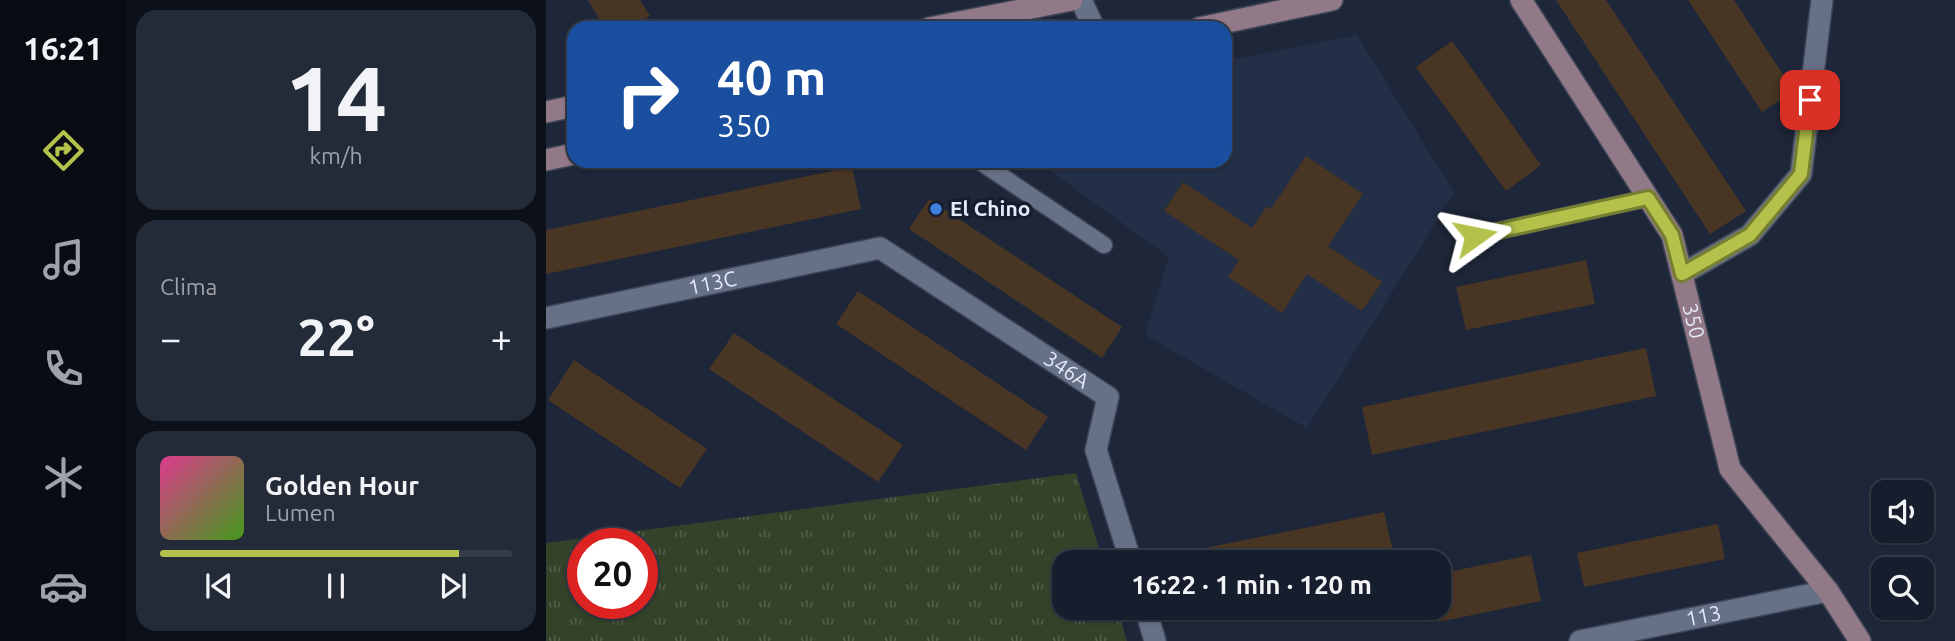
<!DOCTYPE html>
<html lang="es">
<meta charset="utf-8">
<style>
:root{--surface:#161d2c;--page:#232a38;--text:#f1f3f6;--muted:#9ea2a9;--line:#353b48;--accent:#b4c24b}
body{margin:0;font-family:Ubuntu,sans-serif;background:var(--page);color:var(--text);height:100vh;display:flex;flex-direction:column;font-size:26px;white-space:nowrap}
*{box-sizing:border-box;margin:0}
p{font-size:23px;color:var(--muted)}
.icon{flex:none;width:38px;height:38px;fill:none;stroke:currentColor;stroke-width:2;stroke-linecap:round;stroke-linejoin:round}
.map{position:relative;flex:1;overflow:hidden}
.panel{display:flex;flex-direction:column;gap:10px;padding:10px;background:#0c1018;width:420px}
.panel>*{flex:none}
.top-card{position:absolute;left:21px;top:21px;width:665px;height:147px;border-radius:21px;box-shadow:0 2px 5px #0004,0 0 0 2px var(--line);background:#1a4fa0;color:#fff;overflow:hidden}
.fabs{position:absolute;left:1325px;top:480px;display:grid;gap:14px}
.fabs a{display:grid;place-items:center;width:63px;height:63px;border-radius:14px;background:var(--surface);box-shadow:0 2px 5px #0004,0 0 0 2px var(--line);font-size:35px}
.speed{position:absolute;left:21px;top:528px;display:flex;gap:14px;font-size:35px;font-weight:700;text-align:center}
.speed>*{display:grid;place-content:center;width:91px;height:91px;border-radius:50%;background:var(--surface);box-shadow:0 2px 5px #0004,0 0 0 2px var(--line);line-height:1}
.speed .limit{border:10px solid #d22;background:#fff;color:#111}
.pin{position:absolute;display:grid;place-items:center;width:60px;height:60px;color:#fff;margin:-30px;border-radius:14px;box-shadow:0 4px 10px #0006}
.me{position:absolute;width:77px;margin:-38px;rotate:78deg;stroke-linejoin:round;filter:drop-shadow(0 0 5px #0008)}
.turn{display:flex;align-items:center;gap:24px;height:147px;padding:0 35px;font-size:32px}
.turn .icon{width:91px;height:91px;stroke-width:2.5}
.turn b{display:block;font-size:49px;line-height:60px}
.big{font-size:52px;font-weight:600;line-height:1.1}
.panel .widget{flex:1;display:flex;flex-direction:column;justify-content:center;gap:10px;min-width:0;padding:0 24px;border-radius:21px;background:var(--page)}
.panel .dial{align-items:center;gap:0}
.dial b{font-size:91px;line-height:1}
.song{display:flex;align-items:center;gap:21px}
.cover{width:84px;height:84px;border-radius:10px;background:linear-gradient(135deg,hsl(330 70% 55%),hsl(100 70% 35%))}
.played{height:7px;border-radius:4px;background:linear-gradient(90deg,var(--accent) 85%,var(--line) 85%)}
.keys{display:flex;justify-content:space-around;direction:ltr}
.heat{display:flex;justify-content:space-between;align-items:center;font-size:38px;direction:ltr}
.trip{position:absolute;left:506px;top:550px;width:399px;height:70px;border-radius:21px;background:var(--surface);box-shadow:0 2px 5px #0004,0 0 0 2px var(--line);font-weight:600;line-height:70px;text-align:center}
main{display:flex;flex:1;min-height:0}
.tabs{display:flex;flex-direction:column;width:126px;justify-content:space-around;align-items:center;background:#090c12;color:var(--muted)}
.tabs .icon{width:49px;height:49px}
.tabs .active{color:var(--accent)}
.tabs b{font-size:32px;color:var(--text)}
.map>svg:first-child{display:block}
</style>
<main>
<nav class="tabs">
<b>16:21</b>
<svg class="icon active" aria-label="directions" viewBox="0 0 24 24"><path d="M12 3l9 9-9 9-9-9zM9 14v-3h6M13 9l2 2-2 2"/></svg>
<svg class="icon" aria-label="music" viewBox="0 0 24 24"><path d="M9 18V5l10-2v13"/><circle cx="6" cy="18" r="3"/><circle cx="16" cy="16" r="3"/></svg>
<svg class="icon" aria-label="phone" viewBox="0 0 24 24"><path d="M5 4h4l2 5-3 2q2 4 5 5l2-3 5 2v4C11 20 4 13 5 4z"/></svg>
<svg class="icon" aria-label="climate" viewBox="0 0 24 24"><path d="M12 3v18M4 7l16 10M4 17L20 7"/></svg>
<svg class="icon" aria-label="car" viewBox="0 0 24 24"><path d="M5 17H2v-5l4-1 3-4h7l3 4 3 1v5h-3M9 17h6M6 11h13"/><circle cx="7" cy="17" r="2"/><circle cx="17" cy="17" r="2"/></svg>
</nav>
<section class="panel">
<div class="widget dial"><b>14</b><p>km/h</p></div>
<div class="widget"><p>Clima</p>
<div class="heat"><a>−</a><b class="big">22°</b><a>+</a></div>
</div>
<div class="widget">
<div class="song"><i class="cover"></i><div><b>Golden Hour</b><p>Lumen</p></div></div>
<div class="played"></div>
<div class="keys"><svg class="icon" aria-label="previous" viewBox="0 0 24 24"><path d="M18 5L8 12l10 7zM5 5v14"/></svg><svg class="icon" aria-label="pause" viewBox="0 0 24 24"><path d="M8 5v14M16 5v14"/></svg><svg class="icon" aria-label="next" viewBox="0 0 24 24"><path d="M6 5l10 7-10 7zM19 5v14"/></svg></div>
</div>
</section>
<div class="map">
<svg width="1409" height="641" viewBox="0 0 1409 641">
<defs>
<pattern id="grass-tufts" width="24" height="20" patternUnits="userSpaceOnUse" patternTransform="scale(1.75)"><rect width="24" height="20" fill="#344229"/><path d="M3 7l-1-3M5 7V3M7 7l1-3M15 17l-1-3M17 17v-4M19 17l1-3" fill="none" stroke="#515d49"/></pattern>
</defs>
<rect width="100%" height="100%" fill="#1e273a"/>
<path fill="#232e47" d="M 811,35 L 908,193 L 761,428 L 599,335 L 623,257 L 491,161 L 679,161 L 679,61 Z"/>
<path fill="url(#grass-tufts)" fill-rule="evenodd" d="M 530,473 L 557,562 L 518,562 L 518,607 L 571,607 L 581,641 L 0,641 L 0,543 ZM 37,544 L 96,544 L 96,604 L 37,604 Z"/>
<path fill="#483524" d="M 42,0 L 94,0 L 104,16 L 84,28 L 59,28 Z
M 1010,0 L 1060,0 L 1200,211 L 1164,234 Z
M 1142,0 L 1188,0 L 1248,91 L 1216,112 Z
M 906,41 L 995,165 L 960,191 L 870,67 Z
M 760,156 L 817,194 L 782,246 L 836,282 L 816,311 L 761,274 L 736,313 L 682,277 L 693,260 L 618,211 L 637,182 L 706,228 L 721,206 L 725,209 Z
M 306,167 L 315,209 L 0,274 L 0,230 Z
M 383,199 L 576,327 L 556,358 L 363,229 Z
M 1040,260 L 1049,304 L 920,330 L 910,287 Z
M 312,291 L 502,417 L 480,450 L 290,324 Z
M 188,333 L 357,445 L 332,482 L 163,369 Z
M 1100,348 L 1110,396 L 826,455 L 816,407 Z
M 28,360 L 161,449 L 134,488 L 2,400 Z
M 838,512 L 847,552 L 801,562 L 645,562 L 644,551 Z
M 1172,524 L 1179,559 L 1038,587 L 1031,553 Z
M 985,555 L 995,601 L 892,622 L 892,574 Z"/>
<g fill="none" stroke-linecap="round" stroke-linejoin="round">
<defs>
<path id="lane" d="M 433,161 L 558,245
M 929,236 L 1102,198"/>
<g id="street">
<path d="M 535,0 L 548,28"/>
<path d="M 1136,274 L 1204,235 L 1255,174 L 1276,0"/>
<path id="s1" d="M 0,318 L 334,248 L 562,397 L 550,450 L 585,562"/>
<path d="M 599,607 L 609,641"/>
<path id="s2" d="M 1034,641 L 1282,591"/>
</g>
<g id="secondary">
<path id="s3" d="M 975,0 L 1126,235 L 1184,469 L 1282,591 L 1314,641"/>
<path d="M 383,28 L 526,0"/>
<path d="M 653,28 L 786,0"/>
<path d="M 0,112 L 28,106"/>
<path d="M 0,160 L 28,154"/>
</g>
</defs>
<use href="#lane" stroke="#3d4454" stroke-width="19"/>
<use href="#street" stroke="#3d4454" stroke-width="24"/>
<use href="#secondary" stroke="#3d4454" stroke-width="24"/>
<use href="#lane" stroke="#667087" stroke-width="16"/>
<use href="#street" stroke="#667087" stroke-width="21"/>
<use href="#secondary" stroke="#927988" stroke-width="21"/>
</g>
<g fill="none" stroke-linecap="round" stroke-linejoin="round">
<defs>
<path id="route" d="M 929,236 L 1102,198 L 1126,235 L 1136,274 L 1204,235 L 1255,174 L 1264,100"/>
</defs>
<use href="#route" stroke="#757e31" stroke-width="18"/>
<use href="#route" stroke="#b4c24b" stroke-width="12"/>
</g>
<circle fill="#3f7fe0" stroke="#151d2f" stroke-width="2.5" cx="390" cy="209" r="7"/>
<g text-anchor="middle" stroke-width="7" stroke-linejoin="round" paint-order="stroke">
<g font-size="21" font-weight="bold" fill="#e4eaf7" stroke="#151d2f" text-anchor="start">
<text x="404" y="216">El Chino</text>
</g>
<g font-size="21" fill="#e4eaf7" stroke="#151d2f">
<text dy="7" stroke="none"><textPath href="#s1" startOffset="170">113C</textPath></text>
<text dy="7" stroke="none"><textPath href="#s3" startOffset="368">350</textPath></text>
<text dy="7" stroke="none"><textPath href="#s1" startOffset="564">346A</textPath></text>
<text dy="7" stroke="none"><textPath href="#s2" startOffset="126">113</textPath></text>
</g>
</g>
</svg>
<div class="fabs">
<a><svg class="icon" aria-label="sound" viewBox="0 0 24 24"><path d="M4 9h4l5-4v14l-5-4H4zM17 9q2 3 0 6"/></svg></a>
<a><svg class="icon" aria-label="search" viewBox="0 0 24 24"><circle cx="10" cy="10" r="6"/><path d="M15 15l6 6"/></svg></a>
</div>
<div class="speed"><div class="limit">20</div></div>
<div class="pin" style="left:1264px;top:100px;background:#d93025"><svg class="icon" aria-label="arrive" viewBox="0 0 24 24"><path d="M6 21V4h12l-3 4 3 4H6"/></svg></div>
<svg class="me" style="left:929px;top:236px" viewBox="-20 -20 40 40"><path d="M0-17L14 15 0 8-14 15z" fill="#b4c24b" stroke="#fff" stroke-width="4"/></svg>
<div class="trip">16:22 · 1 min · 120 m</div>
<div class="top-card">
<div class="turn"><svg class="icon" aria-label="right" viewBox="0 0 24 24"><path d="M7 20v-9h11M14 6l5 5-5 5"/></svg><div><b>40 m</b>350</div></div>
</div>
</div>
</main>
